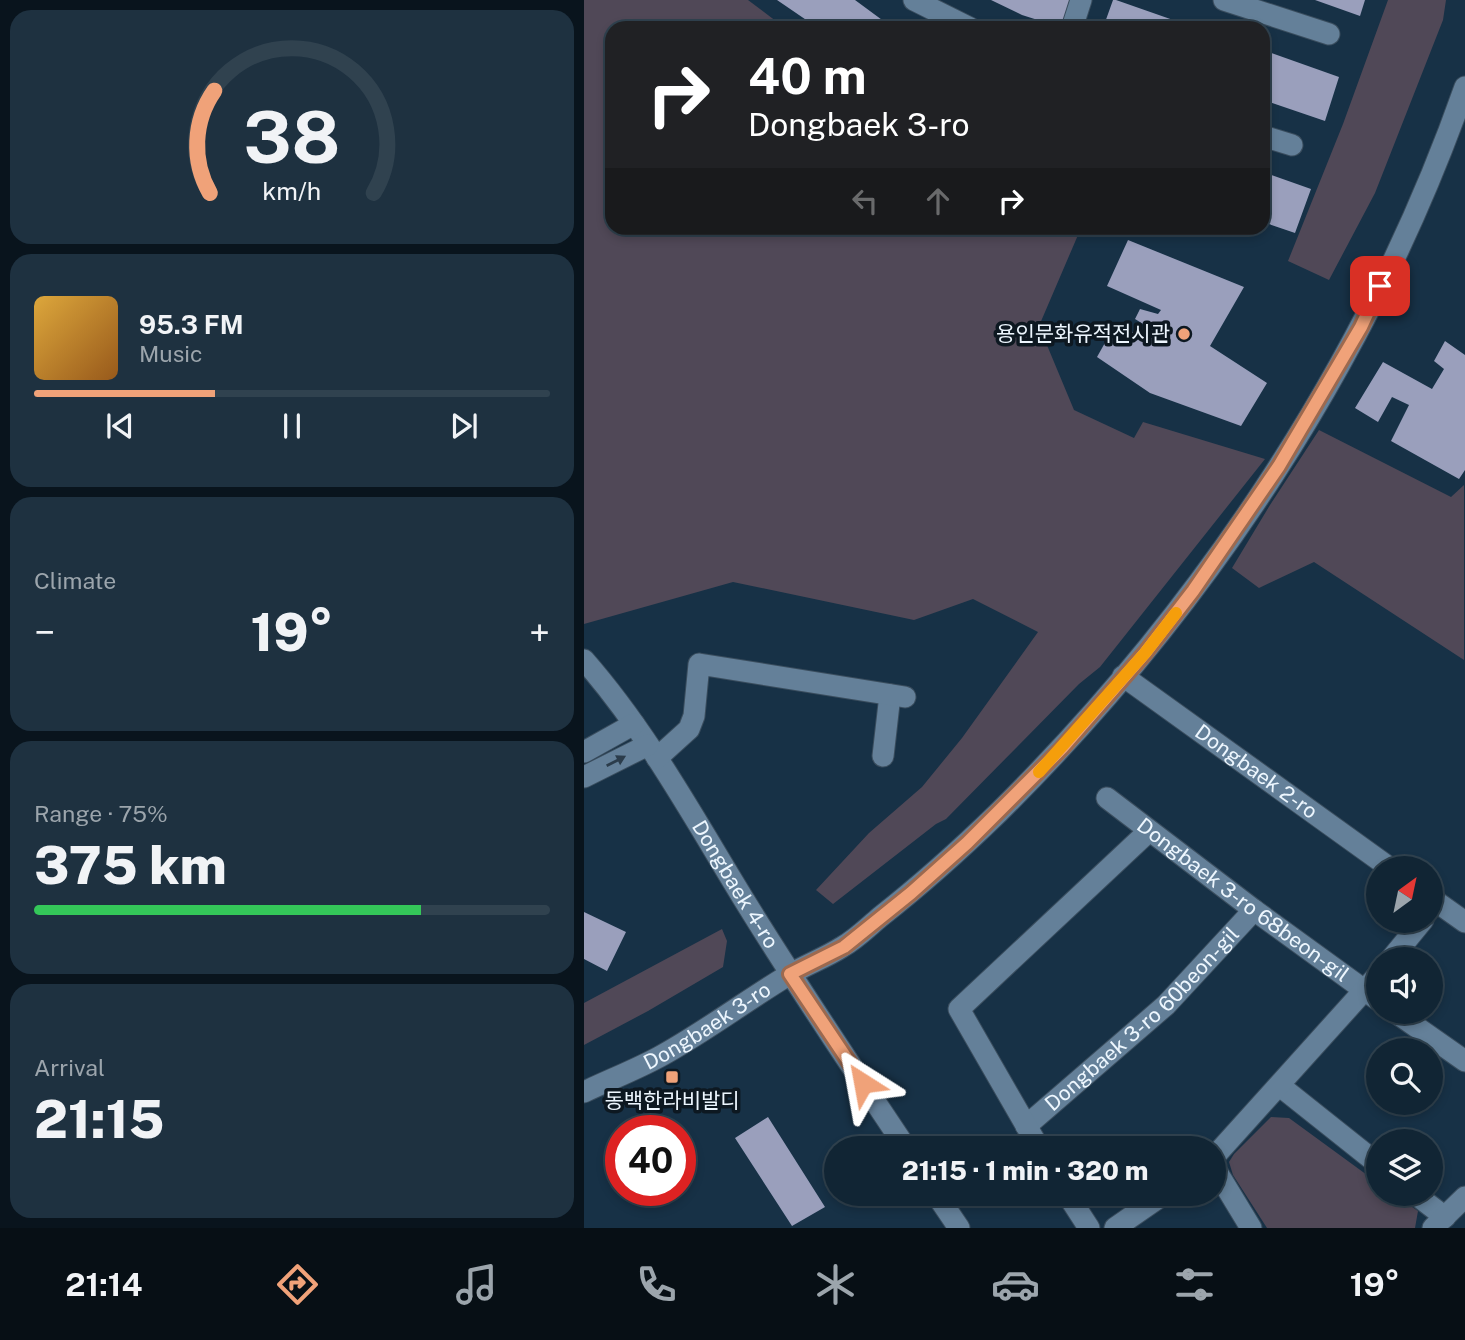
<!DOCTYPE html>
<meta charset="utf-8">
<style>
:root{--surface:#112534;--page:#1e3140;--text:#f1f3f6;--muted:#9ca5ac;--line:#30424f;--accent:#f0a279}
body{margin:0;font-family:"Public Sans","Noto Sans KR",sans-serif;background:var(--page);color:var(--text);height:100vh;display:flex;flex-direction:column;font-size:26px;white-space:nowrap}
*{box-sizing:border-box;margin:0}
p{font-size:23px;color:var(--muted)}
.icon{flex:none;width:38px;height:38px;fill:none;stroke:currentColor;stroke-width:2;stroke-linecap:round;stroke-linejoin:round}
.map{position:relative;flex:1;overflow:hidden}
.sheet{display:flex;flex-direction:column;gap:10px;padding:10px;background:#09141d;width:584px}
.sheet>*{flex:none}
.banner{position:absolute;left:21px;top:21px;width:665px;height:214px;border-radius:21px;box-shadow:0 4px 10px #0003,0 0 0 2px var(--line);background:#202124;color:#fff;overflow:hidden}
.needle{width:46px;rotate:33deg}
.tools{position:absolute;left:782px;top:856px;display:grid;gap:14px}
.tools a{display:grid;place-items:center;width:77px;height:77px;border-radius:50%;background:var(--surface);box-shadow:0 4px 10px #0003,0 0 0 2px var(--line);font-size:35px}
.speed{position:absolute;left:21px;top:1115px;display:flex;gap:14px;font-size:35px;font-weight:700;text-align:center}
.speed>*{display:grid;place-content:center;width:91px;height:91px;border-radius:50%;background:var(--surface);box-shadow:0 4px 10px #0003,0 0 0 2px var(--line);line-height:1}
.speed .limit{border:10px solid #d22;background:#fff;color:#111}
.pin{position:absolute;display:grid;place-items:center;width:60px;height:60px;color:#fff;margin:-30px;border-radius:14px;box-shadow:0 4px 10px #0006}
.me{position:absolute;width:77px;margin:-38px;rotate:326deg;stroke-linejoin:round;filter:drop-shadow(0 0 5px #0008)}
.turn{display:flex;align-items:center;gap:24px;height:147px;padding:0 28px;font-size:32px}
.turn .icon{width:91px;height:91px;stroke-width:2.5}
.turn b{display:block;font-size:49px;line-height:60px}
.lanes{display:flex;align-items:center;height:66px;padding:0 28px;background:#0003;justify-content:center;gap:35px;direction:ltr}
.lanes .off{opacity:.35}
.big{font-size:52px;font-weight:800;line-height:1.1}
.sheet .widget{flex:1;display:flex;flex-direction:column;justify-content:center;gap:10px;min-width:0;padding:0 24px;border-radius:21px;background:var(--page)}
.sheet .dial{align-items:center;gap:0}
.dial svg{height:182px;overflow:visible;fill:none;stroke:var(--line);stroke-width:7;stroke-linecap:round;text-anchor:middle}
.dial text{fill:var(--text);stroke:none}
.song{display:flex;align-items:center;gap:21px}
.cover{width:84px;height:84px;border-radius:10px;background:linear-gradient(135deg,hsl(40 70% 55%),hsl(30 70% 35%))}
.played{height:7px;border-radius:4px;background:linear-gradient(90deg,var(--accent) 35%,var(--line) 35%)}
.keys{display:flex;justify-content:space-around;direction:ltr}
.heat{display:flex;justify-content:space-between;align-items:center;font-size:38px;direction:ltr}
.charge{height:10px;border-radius:5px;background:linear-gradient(90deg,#34c759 75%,var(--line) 0)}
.trip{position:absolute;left:240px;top:1136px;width:402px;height:70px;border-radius:35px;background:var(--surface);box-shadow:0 4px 10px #0003,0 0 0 2px var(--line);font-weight:800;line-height:70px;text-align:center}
.menu{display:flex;height:112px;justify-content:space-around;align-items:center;background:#070f15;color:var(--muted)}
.menu .icon{width:49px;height:49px}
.menu .selected{color:var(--accent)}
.menu b{font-size:32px;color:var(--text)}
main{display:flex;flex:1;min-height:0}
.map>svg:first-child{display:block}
</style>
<main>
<section class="sheet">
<div class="widget dial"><svg viewBox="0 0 100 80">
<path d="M14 69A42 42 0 1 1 86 69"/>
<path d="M14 69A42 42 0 0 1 16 24" stroke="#f0a279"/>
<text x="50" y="56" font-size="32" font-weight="700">38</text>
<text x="50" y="72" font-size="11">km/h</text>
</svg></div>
<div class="widget">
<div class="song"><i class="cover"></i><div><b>95.3 FM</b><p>Music</p></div></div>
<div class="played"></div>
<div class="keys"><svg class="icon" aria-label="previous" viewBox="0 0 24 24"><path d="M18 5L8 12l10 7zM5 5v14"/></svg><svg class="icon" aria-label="pause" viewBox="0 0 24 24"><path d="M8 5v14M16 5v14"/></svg><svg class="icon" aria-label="next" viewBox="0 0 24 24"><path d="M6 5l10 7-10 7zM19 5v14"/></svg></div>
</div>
<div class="widget"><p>Climate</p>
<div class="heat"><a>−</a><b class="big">19°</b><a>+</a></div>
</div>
<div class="widget"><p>Range · 75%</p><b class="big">375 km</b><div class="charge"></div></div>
<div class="widget"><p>Arrival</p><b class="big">21:15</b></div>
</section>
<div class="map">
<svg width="881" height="1228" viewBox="0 0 881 1228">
<rect width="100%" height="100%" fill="#173146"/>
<path fill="#504857" d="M 0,0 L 164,0 L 201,28 L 28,28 L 28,228 L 497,228 L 455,326 L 490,410 L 550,438 L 559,422 L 681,459 L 516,667 L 495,684 L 362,819 L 352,824 L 249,904 L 232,890 L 285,833 L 338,787 L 378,738 L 454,632 L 389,599 L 330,620 L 149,582 L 0,624 Z
M 804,0 L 862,0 L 859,20 L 791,193 L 745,280 L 704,261 L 759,124 Z
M 735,430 L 867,497 L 880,485 L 880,660 L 730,562 L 675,588 L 648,568 L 686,505 Z
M 138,929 L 143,941 L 139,967 L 64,1011 L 0,1045 L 0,1003 Z
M 687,1117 L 705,1118 L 794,1183 L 794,1194 L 809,1194 L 834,1211 L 831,1228 L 683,1228 L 649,1175 L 645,1162 L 650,1154 Z"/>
<path fill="#9a9fbc" d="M 193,0 L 271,0 L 309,28 L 253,28 L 244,22 L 241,28 L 234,28 Z
M 407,0 L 492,0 L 479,28 L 438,15 Z
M 529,0 L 532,0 L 612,28 L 519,28 Z
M 731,0 L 781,0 L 776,16 Z
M 679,50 L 755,77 L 741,121 L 679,100 Z
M 679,172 L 727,189 L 711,233 L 679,222 Z
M 544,240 L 660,287 L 626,346 L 683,383 L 657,426 L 566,393 L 513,357 L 531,325 L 564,338 L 569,330 L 551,319 L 556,309 L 574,314 L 577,310 L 523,286 Z
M 861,341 L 881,355 L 881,470 L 875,479 L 807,441 L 825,405 L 808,397 L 794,422 L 771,408 L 799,362 L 848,389 L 860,369 L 850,361 Z
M 0,912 L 42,932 L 23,971 L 0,959 Z
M 184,1117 L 241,1207 L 208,1226 L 151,1138 Z"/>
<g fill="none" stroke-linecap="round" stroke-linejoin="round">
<defs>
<g id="minor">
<path d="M 330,0 L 386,28"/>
<path d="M 640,0 L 745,34"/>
<path d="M 488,28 L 497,0"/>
<path d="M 679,136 L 708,145"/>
<path id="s1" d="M 0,660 C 64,733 111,820 162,903 C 213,986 268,1067 322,1148"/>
<path id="s2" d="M 539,676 L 806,868"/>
<path d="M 0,752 L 50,724"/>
<path d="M 299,756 L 306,695"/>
<path d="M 73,758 L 105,729 L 110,716 L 115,664 L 321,697"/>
<path d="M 0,777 L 64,745"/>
<path id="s3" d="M 523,798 L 670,910 L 794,1000"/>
<path d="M 847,898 L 881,922"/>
<path d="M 807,959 L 839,920"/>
<path d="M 811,1012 L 881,1061"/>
<path d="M 696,1086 L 794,1164"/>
<path id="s4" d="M 0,1092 C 25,1080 51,1070 75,1057 C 119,1033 160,1002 203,976 C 221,965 241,958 258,947 C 272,939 284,927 296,917 C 338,884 377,849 415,812 C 620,609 785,360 881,87"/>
<path id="s5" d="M 442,1126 L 582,1005 L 670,910"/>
<path d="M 455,1148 L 375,1009 L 565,831"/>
<path d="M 630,1157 L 794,975"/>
<path d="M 630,1167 L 667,1228"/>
<path d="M 352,1194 L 375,1228"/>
<path d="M 483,1194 L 505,1228"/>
<path d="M 831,1194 L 861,1217"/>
<path d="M 531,1228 L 580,1194"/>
<path d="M 849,1228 L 881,1197"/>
</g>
</defs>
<use href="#minor" stroke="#3a4d5e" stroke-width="23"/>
<use href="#minor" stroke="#648099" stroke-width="21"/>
</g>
<defs><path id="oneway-solid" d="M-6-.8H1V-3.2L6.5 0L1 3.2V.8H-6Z" transform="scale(1.75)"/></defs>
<use fill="#2b3c4b" href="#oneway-solid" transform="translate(32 761) rotate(-27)"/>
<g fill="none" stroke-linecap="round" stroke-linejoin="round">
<defs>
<path id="route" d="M 279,1083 L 206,974 L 260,947 L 327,893 L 383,843 L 478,748 L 561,653 L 609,591 L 695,466 L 777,327 L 796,286"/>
</defs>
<use href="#route" stroke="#9c694f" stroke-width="18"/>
<use href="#route" stroke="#f0a279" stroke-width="12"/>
<path stroke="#f59e0b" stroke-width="12" d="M 455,772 L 561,653 L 592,613"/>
</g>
<g fill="#f0a279" stroke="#0d1821" stroke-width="2.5">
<circle cx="600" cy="334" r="7"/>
<rect x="81" y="1070" width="14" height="14" rx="3.5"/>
</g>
<g text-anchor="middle" stroke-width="7" stroke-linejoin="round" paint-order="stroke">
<g font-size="21" fill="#edf6fe" stroke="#0d1821" text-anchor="end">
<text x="586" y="341">용인문화유적전시관</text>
<text x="88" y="1108" text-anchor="middle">동백한라비발디</text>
</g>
<g font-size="21" fill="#edf6fe" stroke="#0d1821">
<text dy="7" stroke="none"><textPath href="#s2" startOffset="164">Dongbaek 2-ro</textPath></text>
<text dy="7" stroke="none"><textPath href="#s1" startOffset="271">Dongbaek 4-ro</textPath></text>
<text dy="7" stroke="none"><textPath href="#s3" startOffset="170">Dongbaek 3-ro 68beon-gil</textPath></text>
<text dy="7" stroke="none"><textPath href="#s5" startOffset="158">Dongbaek 3-ro 60beon-gil</textPath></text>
<text dy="7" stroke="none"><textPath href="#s4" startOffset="140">Dongbaek 3-ro</textPath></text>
</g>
</g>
</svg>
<div class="tools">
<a><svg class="needle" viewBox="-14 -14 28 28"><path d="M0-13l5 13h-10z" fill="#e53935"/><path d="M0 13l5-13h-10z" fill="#9ca5ac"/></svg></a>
<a><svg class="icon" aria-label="sound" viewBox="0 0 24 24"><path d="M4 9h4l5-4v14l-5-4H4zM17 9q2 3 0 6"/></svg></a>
<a><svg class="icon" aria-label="search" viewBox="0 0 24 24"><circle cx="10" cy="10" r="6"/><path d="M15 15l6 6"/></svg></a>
<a><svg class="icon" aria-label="layers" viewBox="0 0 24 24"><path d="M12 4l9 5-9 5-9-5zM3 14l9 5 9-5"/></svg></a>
</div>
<div class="speed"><div class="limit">40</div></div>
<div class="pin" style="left:796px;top:286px;background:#d93025"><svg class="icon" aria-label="arrive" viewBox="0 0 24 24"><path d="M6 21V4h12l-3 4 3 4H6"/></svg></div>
<svg class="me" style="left:279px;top:1083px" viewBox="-20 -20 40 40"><path d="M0-17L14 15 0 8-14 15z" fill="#f0a279" stroke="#fff" stroke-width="4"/></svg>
<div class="trip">21:15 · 1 min · 320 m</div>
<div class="banner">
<div class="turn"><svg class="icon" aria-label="right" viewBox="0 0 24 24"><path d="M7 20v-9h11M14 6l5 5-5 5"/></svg><div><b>40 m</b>Dongbaek 3-ro</div></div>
<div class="lanes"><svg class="icon off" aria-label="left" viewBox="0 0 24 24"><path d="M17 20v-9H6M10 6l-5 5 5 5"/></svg><svg class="icon off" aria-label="ahead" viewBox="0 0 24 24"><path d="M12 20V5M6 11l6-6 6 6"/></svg><svg class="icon" aria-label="right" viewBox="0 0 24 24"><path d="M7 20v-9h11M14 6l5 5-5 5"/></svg></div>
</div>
</div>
</main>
<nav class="menu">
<b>21:14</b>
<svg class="icon selected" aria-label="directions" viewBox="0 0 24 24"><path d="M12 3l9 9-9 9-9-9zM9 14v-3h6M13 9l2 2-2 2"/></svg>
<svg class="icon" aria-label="music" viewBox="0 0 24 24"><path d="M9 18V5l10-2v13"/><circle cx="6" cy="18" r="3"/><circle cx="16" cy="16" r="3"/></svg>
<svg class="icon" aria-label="phone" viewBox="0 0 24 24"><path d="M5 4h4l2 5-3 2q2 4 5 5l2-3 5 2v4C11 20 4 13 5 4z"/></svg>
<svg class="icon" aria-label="climate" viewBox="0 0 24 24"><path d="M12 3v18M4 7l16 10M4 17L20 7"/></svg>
<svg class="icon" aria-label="car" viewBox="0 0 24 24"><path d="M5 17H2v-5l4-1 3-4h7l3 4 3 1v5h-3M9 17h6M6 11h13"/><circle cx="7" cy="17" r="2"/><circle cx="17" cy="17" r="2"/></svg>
<svg class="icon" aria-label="filters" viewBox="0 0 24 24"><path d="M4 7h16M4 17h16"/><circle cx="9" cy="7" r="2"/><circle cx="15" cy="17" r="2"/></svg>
<b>19°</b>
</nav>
